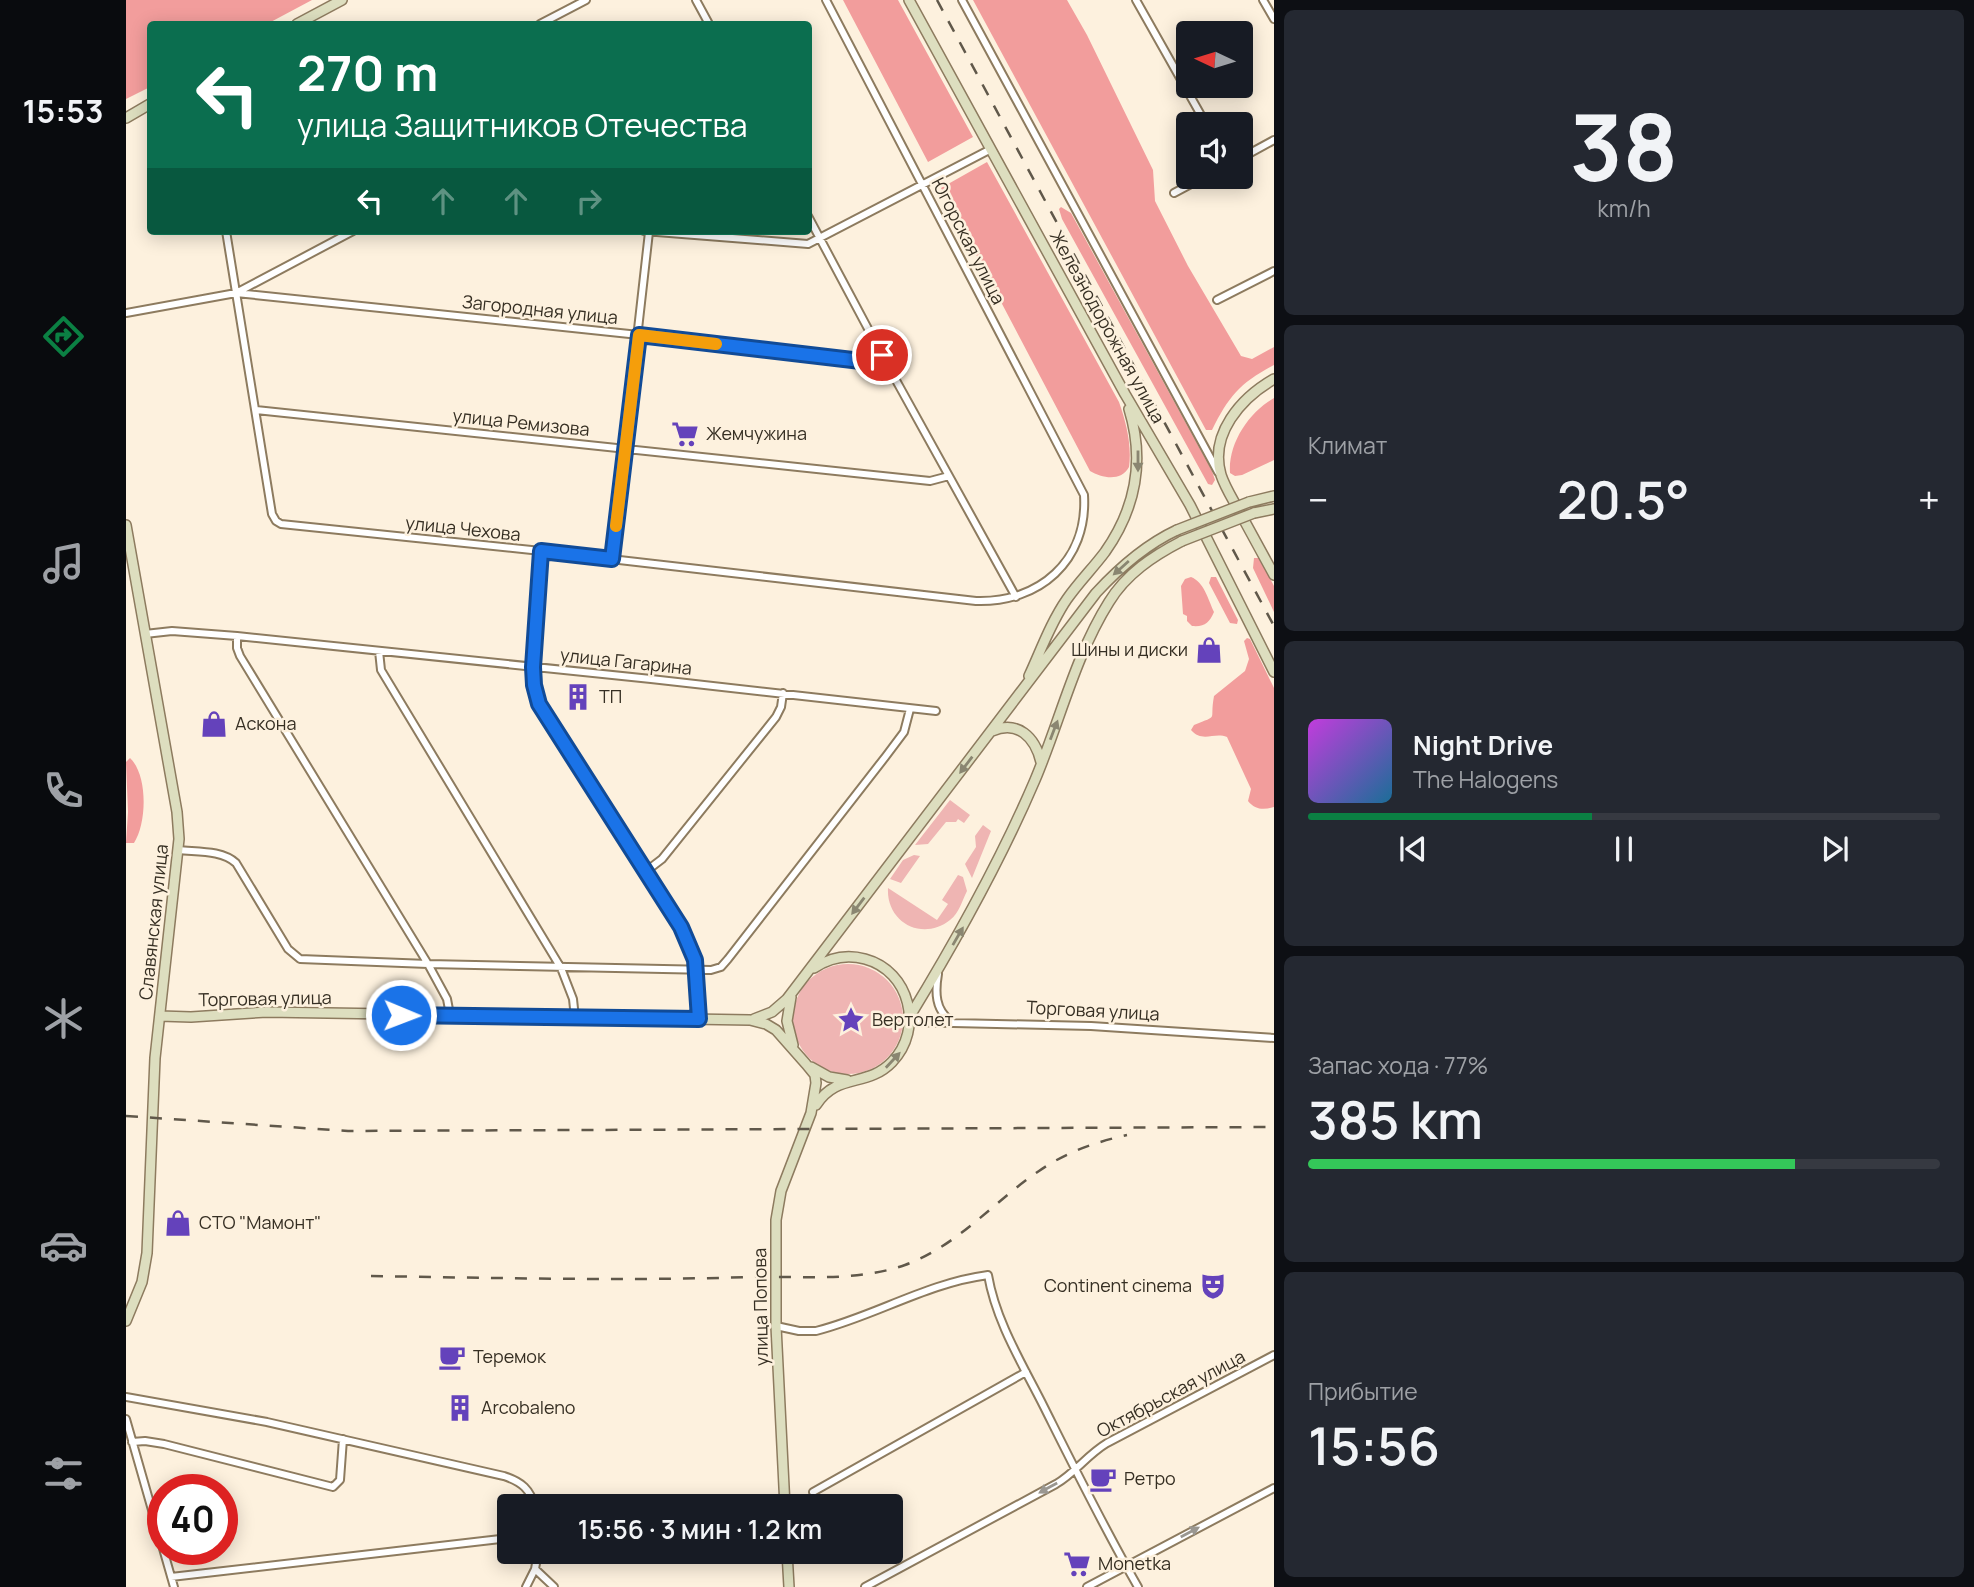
<!DOCTYPE html>
<html lang="ru">
<meta charset="utf-8">
<style>
:root{--surface:#171b24;--page:#242831;--text:#f1f3f6;--muted:#9ea1a6;--line:#363941;--accent:#0b8043}
body{margin:0;font-family:Manrope,sans-serif;background:var(--page);color:var(--text);height:100vh;display:flex;flex-direction:column;font-size:26px;white-space:nowrap}
*{box-sizing:border-box;margin:0}
p{font-size:23px;color:var(--muted)}
.icon{flex:none;width:38px;height:38px;fill:none;stroke:currentColor;stroke-width:2;stroke-linecap:round;stroke-linejoin:round}
.map{position:relative;flex:1;overflow:hidden}
.details{display:flex;flex-direction:column;gap:10px;padding:10px;background:#0d0f14;width:700px}
.details>*{flex:none}
.guide{position:absolute;left:21px;top:21px;width:665px;height:214px;border-radius:7px;box-shadow:0 4px 18px #0003;background:#0b6e4f;color:#fff;overflow:hidden}
.needle{width:46px;rotate:274deg}
.buttons{position:absolute;left:1050px;top:21px;display:grid;gap:14px}
.buttons a{display:grid;place-items:center;width:77px;height:77px;border-radius:7px;background:var(--surface);box-shadow:0 4px 18px #0003;font-size:35px}
.speed{position:absolute;left:21px;top:1474px;display:flex;gap:14px;font-size:35px;font-weight:700;text-align:center}
.speed>*{display:grid;place-content:center;width:91px;height:91px;border-radius:50%;background:var(--surface);box-shadow:0 4px 18px #0003;line-height:1}
.speed .limit{border:10px solid #d22;background:#fff;color:#111}
.pin{position:absolute;display:grid;place-items:center;width:60px;height:60px;color:#fff;margin:-30px;border:4px solid #fff;border-radius:50%;box-shadow:0 2px 7px #0007}
.me{position:absolute;width:77px;margin:-38px;rotate:91deg;stroke-linejoin:round;filter:drop-shadow(0 0 5px #0008)}
.turn{display:flex;align-items:center;gap:24px;height:147px;padding:0 35px;font-size:32px}
.turn .icon{width:91px;height:91px;stroke-width:2.5}
.turn b{display:block;font-size:49px;line-height:60px}
.lanes{display:flex;align-items:center;height:66px;padding:0 35px;background:#0003;justify-content:center;gap:35px;direction:ltr}
.lanes .off{opacity:.35}
.big{font-size:52px;font-weight:600;line-height:1.1}
.details .tile{flex:1;display:flex;flex-direction:column;justify-content:center;gap:10px;min-width:0;padding:0 24px;border-radius:10px;background:var(--page)}
.details .dial{align-items:center;gap:0}
.dial b{font-size:91px;line-height:1}
.song{display:flex;align-items:center;gap:21px}
.cover{width:84px;height:84px;border-radius:10px;background:linear-gradient(135deg,hsl(290 70% 55%),hsl(200 70% 35%))}
.played{height:7px;border-radius:4px;background:linear-gradient(90deg,var(--accent) 45%,var(--line) 45%)}
.keys{display:flex;justify-content:space-around;direction:ltr}
.heat{display:flex;justify-content:space-between;align-items:center;font-size:38px;direction:ltr}
.charge{height:10px;border-radius:5px;background:linear-gradient(90deg,#34c759 77%,var(--line) 0)}
.trip{position:absolute;left:371px;top:1494px;width:406px;height:70px;border-radius:7px;background:var(--surface);box-shadow:0 4px 18px #0003;font-weight:600;line-height:70px;text-align:center}
main{display:flex;flex:1;min-height:0}
.menu{display:flex;flex-direction:column;width:126px;justify-content:space-around;align-items:center;background:#090b0e;color:var(--muted)}
.menu .icon{width:49px;height:49px}
.menu .on{color:var(--accent)}
.menu b{font-size:32px;color:var(--text)}
.map>svg:first-child{display:block}
</style>
<main>
<nav class="menu">
<b>15:53</b>
<svg class="icon on" aria-label="directions" viewBox="0 0 24 24"><path d="M12 3l9 9-9 9-9-9zM9 14v-3h6M13 9l2 2-2 2"/></svg>
<svg class="icon" aria-label="music" viewBox="0 0 24 24"><path d="M9 18V5l10-2v13"/><circle cx="6" cy="18" r="3"/><circle cx="16" cy="16" r="3"/></svg>
<svg class="icon" aria-label="phone" viewBox="0 0 24 24"><path d="M5 4h4l2 5-3 2q2 4 5 5l2-3 5 2v4C11 20 4 13 5 4z"/></svg>
<svg class="icon" aria-label="climate" viewBox="0 0 24 24"><path d="M12 3v18M4 7l16 10M4 17L20 7"/></svg>
<svg class="icon" aria-label="car" viewBox="0 0 24 24"><path d="M5 17H2v-5l4-1 3-4h7l3 4 3 1v5h-3M9 17h6M6 11h13"/><circle cx="7" cy="17" r="2"/><circle cx="17" cy="17" r="2"/></svg>
<svg class="icon" aria-label="filters" viewBox="0 0 24 24"><path d="M4 7h16M4 17h16"/><circle cx="9" cy="7" r="2"/><circle cx="15" cy="17" r="2"/></svg>
</nav>
<div class="map">
<svg width="1148" height="1587" viewBox="0 0 1148 1587">
<rect width="100%" height="100%" fill="#fdf1de"/>
<path fill="#efb5b3" d="M 824,800 L 844,815 L 838,823 L 832,819 L 830,822 L 820,822 L 802,844 L 789,845 Z
M 857,825 L 865,831 L 846,878 L 839,864 L 850,847 L 849,836 Z
M 788,855 L 794,856 L 775,883 L 764,879 L 777,860 Z
M 832,875 L 837,877 L 841,891 C 836,901 833,913 824,920 C 796,942 760,922 762,888 L 811,920 L 822,904 L 816,900 Z
M667 1019a55 55 0 1 1 110 0a55 55 0 1 1-110 0Z"/>
<path fill="#f29d9c" d="M 0,0 L 186,0 L 141,24 L 24,24 L 24,87 L 0,99 Z
M 717,0 L 772,0 L 847,137 L 802,162 Z
M 847,0 L 941,0 L 961,35 L 1027,170 L 1029,201 L 1062,266 L 1115,356 L 1126,359 L 1148,347 L 1148,365 C 1114,383 1103,396 1086,430 L 1080,430 Z
M 861,162 L 993,402 C 1000,422 1006,445 1003,467 C 995,482 976,478 964,471 L 815,188 Z
M 935,207 L 945,213 L 1086,471 L 1089,480 L 1086,485 L 1082,484 L 936,219 L 933,209 Z
M 1148,398 L 1148,460 L 1116,475 L 1109,476 L 1104,473 C 1102,443 1123,412 1148,398 Z
M 1128,558 L 1133,558 L 1148,586 L 1148,612 L 1127,568 Z
M 1065,577 C 1078,582 1082,599 1088,612 C 1083,623 1079,627 1066,626 L 1061,621 L 1061,616 L 1057,614 L 1055,586 L 1059,579 Z
M 1085,577 L 1090,577 L 1112,620 L 1111,624 L 1104,623 L 1083,583 Z
M 1121,638 L 1124,639 L 1148,688 L 1148,807 C 1138,810 1129,810 1122,801 L 1125,789 L 1101,737 C 1088,732 1076,743 1065,730 L 1068,725 C 1094,714 1083,723 1088,696 L 1119,671 L 1123,659 L 1118,641 Z
M 4,758 C 22,775 21,823 8,843 L 0,843 L 2,812 L 0,762 Z"/>
<g fill="none" stroke-linecap="round" stroke-linejoin="round">
<defs>
<path id="street" d="M 570,0 L 583,24
M 836,0 L 1092,472
M 1010,0 L 1080,124
M 1137,0 L 1148,19
M 414,24 L 460,0
M 1115,158 L 1148,140
M 1048,193 L 1078,177
M 682,216 L 756,355 L 890,597
M 100,231 L 146,514 L 150,521 L 155,524 L 415,551 L 850,601 C 913,603 962,561 958,495 L 700,0
M 518,231 L 682,244 L 865,149
M 112,292 L 227,231
M 1091,300 L 1148,271
M 0,313 L 110,293 L 513,335 L 735,361 L 749,359 L 756,355
M 130,410 L 804,481 L 823,476
M 415,551 C 412,594 398,674 417,711 L 561,939 L 571,971 L 573,1019
M 486,559 L 523,232
M 19,634 L 46,631 L 111,636 L 525,679 L 810,711
M 111,636 L 111,648 L 114,656 L 302,964 L 321,999 L 324,1015
M 253,651 L 255,670 L 435,968 L 447,999 L 449,1018
M 53,850 C 71,852 96,850 110,863 L 162,949 L 174,959 L 302,964 L 585,970 L 595,967 L 602,959 L 760,756 L 778,732 L 784,709
M 519,872 L 536,859 L 650,717 L 655,707 L 657,693
M 812,974 C 809,992 809,1010 825,1021
M 784,1022 L 965,1026 L 1148,1038
M 650,1326 L 673,1331 L 690,1331 C 749,1316 801,1283 862,1275 C 870,1322 897,1365 918,1407 C 948,1467 978,1528 1012,1587
M 0,1397 L 141,1422 L 378,1476 C 396,1482 404,1489 409,1507
M 0,1419 L 48,1587
M 6,1442 L 19,1441 L 38,1444 L 207,1487 L 214,1480 L 217,1439
M 687,1492 L 900,1372
M 409,1569 L 428,1587
M 45,1577 L 383,1538
M 400,1587 L 409,1569 L 412,1552
M 739,1587 L 930,1484 C 949,1473 961,1455 981,1443 L 1148,1355
M 961,1587 L 1148,1488"/>
<path id="secondary" d="M 783,0 L 999,394 L 1064,505 L 1148,672
M 171,24 L 216,0
M 0,118 L 24,104
M 1148,379 C 1115,398 1083,434 1095,475 C 1099,487 1106,498 1112,509 C 1124,531 1136,553 1148,575
M 1123,502 L 1148,496
M 1128,513 L 1148,509
M 0,525 L 51,812 L 53,839 L 29,1058 L 21,1253 L 16,1282 L 0,1321
M 903,676 C 915,650 925,622 941,599 C 953,582 967,568 979,552 C 1010,508 1019,461 1003,409
M 866,731 C 892,720 909,737 915,762
M 688,968 C 703,958 721,954 739,959 C 784,971 798,1029 766,1062 C 741,1088 711,1072 690,1105
M 665,997 L 661,1021 L 667,1045
M 34,1016 L 65,1017 L 141,1012 L 624,1020 L 640,1024 L 650,1030 L 680,1064 L 689,1075 L 690,1083 L 685,1113 L 655,1191 L 650,1220 L 650,1326 L 659,1507
M 784,1016 C 831,939 874,862 909,780 C 934,721 949,656 983,602 C 1000,574 1027,556 1056,541
M 628,1019 L 646,1012 L 661,999 L 970,593 C 994,567 1019,545 1051,530
M 685,1067 L 703,1077 L 721,1080
M 661,1552 L 663,1587"/>
</defs>
<use href="#street" stroke="#8d7b5f" stroke-width="10"/>
<use href="#secondary" stroke="#8d7b5f" stroke-width="12"/>
<use href="#street" stroke="#fff" stroke-width="6"/>
<use href="#secondary" stroke="#dddebf" stroke-width="9"/>
<path stroke="#60584a" stroke-width="2.5" stroke-dasharray="12 12" stroke-linecap="butt" d="M 811,0 L 1148,626
M 0,1116 L 222,1131 L 1148,1127
M 245,1276 C 372,1278 499,1281 627,1277 C 678,1276 730,1282 779,1265 C 833,1245 867,1202 913,1171 C 940,1152 970,1142 1001,1135"/>
<defs>
<path id="secondary-bridge" d="M 1051,530 L 1123,502
M 1056,541 L 1128,513"/>
</defs>
<use href="#secondary-bridge" stroke="#8d7b5f" stroke-width="12" stroke-linecap="butt"/>
<use href="#secondary-bridge" stroke="#dddebf" stroke-width="9"/>
</g>
<defs><path id="oneway-solid" d="M-6-.8H1V-3.2L6.5 0L1 3.2V.8H-6Z" transform="scale(1.75)"/></defs>
<g fill="#8a8671">
<use href="#oneway-solid" transform="translate(1012 461) rotate(90)"/>
<use href="#oneway-solid" transform="translate(995 568) rotate(138)"/>
<use href="#oneway-solid" transform="translate(928 730) rotate(-69)"/>
<use href="#oneway-solid" transform="translate(840 765) rotate(127)"/>
<use href="#oneway-solid" transform="translate(732 906) rotate(127)"/>
<use href="#oneway-solid" transform="translate(832 936) rotate(-60)"/>
<use href="#oneway-solid" transform="translate(767 1060) rotate(-47)"/>
</g>
<g fill="#9a9791">
<use href="#oneway-solid" transform="translate(922 1488) rotate(151)"/>
<use href="#oneway-solid" transform="translate(1064 1532) rotate(-28)"/>
</g>
<g fill="none" stroke-linecap="round" stroke-linejoin="round">
<defs>
<path id="route" d="M 275,1015 L 573,1019 L 569,960 L 555,927 L 413,704 L 408,685 L 407,667 L 415,551 L 486,559 L 513,335 L 735,361 L 749,359 L 756,355"/>
</defs>
<use href="#route" stroke="#114b97" stroke-width="18"/>
<use href="#route" stroke="#1a73e8" stroke-width="12"/>
<path stroke="#f59e0b" stroke-width="12" d="M 490,526 L 513,335 L 590,344"/>
</g>
<defs>
<symbol id="supermarket-bare" viewBox="-9 -9 18 18"><path d="M-6-5.5h2.5l.6 2H6L4.5 2H-2.5L-4.4-4H-6ZM-1.5 3.2a1.3 1.3 0 1 0 .1 0ZM3 3.2a1.3 1.3 0 1 0 .1 0Z" fill="#6442bb" stroke="#fdf1de" stroke-width="2.5" paint-order="stroke"/></symbol>
<symbol id="shop-bare" viewBox="-9 -9 18 18"><path d="M-5-2.5h2.3a2.7 3.5 0 0 1 5.4 0H5L5.5 6h-11ZM-1.5-2.5h3a1.5 2.3 0 0 0-3 0Z" fill="#6442bb" stroke="#fdf1de" stroke-width="2.5" paint-order="stroke"/></symbol>
<symbol id="building-bare" viewBox="-9 -9 18 18"><path d="M-4-6H4V6H1V3H-1V6H-4ZM-2.5-4.3h1.7v1.8h-1.7ZM.8-4.3h1.7v1.8H.8ZM-2.5-1h1.7V.8h-1.7ZM.8-1h1.7V.8H.8Z" fill="#6442bb" stroke="#fdf1de" stroke-width="2.5" paint-order="stroke"/></symbol>
<symbol id="sight-bare" viewBox="-9 -9 18 18"><path d="M0-6L1.8-2.2L6-1.7L2.9 1.2L3.7 5.4L0 3.3L-3.7 5.4L-2.9 1.2L-6-1.7L-1.8-2.2Z" fill="#6442bb" stroke="#fdf1de" stroke-width="2.5" paint-order="stroke"/></symbol>
<symbol id="theatre-bare" viewBox="-9 -9 18 18"><path d="M-5-5.5Q0-4 5-5.5V0Q5 5 0 6Q-5 5-5 0ZM-3.3-2.5H-1v1.5H-3.3ZM1-2.5H3.3v1.5H1ZM-2.8 1Q0 5.5 2.8 1Z" fill="#6442bb" stroke="#fdf1de" stroke-width="2.5" paint-order="stroke"/></symbol>
<symbol id="cafe-bare" viewBox="-9 -9 18 18"><path d="M-5.5-4.5H6V0H3Q3 3.5 0 3.5H-2.5Q-5.5 3.5-5.5 0ZM3-3.2v2h1.7v-2ZM-6 4.5H4V6H-6Z" fill="#6442bb" stroke="#fdf1de" stroke-width="2.5" paint-order="stroke"/></symbol>
</defs>
<g fill-rule="evenodd">
<use href="#supermarket-bare" x="540" y="415" width="38" height="38"/>
<use href="#shop-bare" x="1064" y="631" width="38" height="38"/>
<use href="#building-bare" x="433" y="678" width="38" height="38"/>
<use href="#shop-bare" x="69" y="705" width="38" height="38"/>
<use href="#sight-bare" x="706" y="1001" width="38" height="38"/>
<use href="#shop-bare" x="33" y="1204" width="38" height="38"/>
<use href="#theatre-bare" x="1068" y="1267" width="38" height="38"/>
<use href="#cafe-bare" x="307" y="1338" width="38" height="38"/>
<use href="#building-bare" x="315" y="1389" width="38" height="38"/>
<use href="#cafe-bare" x="958" y="1460" width="38" height="38"/>
<use href="#supermarket-bare" x="932" y="1545" width="38" height="38"/>
</g>
<g text-anchor="middle" stroke-width="5" stroke-linejoin="round" paint-order="stroke">
<g font-size="18" fill="#362f23" stroke="#fdf1de">
<text transform="translate(842 241) rotate(63)" y="6">Югорская улица</text>
<text transform="translate(414 310) rotate(6)" y="6">Загородная улица</text>
<text transform="translate(981 327) rotate(61)" y="6">Железнодорожная улица</text>
<text transform="translate(395 423) rotate(6)" y="6">улица Ремизова</text>
<text transform="translate(337 529) rotate(6)" y="6">улица Чехова</text>
<text transform="translate(500 662) rotate(6)" y="6">улица Гагарина</text>
<text transform="translate(28 922) rotate(-84)" y="6">Славянская улица</text>
<text transform="translate(139 999) rotate(-1)" y="6">Торговая улица</text>
<text transform="translate(967 1011) rotate(3)" y="6">Торговая улица</text>
<text transform="translate(635 1307) rotate(-91)" y="6">улица Попова</text>
<text transform="translate(1045 1394) rotate(-28)" y="6">Октябрьская улица</text>
</g>
<g font-size="18" fill="#362f23" stroke="#fdf1de" text-anchor="start">
<text x="580" y="440">Жемчужина</text>
<text x="1062" y="656" text-anchor="end">Шины и диски</text>
<text x="473" y="703">ТП</text>
<text x="109" y="730">Аскона</text>
<text x="746" y="1026">Вертолет</text>
<text x="73" y="1229">СТО "Мамонт"</text>
<text x="1066" y="1292" text-anchor="end">Continent cinema</text>
<text x="347" y="1363">Теремок</text>
<text x="355" y="1414">Arcobaleno</text>
<text x="998" y="1485">Ретро</text>
<text x="972" y="1570">Monetka</text>
</g>
</g>
</svg>
<div class="buttons">
<a><svg class="needle" viewBox="-14 -14 28 28"><path d="M0-13l5 13h-10z" fill="#e53935"/><path d="M0 13l5-13h-10z" fill="#9ea1a6"/></svg></a>
<a><svg class="icon" aria-label="sound" viewBox="0 0 24 24"><path d="M4 9h4l5-4v14l-5-4H4zM17 9q2 3 0 6"/></svg></a>
</div>
<div class="speed"><div class="limit">40</div></div>
<div class="pin" style="left:756px;top:355px;background:#d93025"><svg class="icon" aria-label="arrive" viewBox="0 0 24 24"><path d="M6 21V4h12l-3 4 3 4H6"/></svg></div>
<svg class="me" style="left:275px;top:1015px" viewBox="-20 -20 40 40"><circle r="17" fill="#1a73e8" stroke="#fff" stroke-width="3"/><path d="M0-11L8 9 0 5-8 9z" fill="#fff"/></svg>
<div class="trip">15:56 · 3 мин · 1.2 km</div>
<div class="guide">
<div class="turn"><svg class="icon" aria-label="left" viewBox="0 0 24 24"><path d="M17 20v-9H6M10 6l-5 5 5 5"/></svg><div><b>270 m</b>улица Защитников Отечества</div></div>
<div class="lanes"><svg class="icon" aria-label="left" viewBox="0 0 24 24"><path d="M17 20v-9H6M10 6l-5 5 5 5"/></svg><svg class="icon off" aria-label="ahead" viewBox="0 0 24 24"><path d="M12 20V5M6 11l6-6 6 6"/></svg><svg class="icon off" aria-label="ahead" viewBox="0 0 24 24"><path d="M12 20V5M6 11l6-6 6 6"/></svg><svg class="icon off" aria-label="right" viewBox="0 0 24 24"><path d="M7 20v-9h11M14 6l5 5-5 5"/></svg></div>
</div>
</div>
<section class="details">
<div class="tile dial"><b>38</b><p>km/h</p></div>
<div class="tile"><p>Климат</p>
<div class="heat"><a>−</a><b class="big">20.5°</b><a>+</a></div>
</div>
<div class="tile">
<div class="song"><i class="cover"></i><div><b>Night Drive</b><p>The Halogens</p></div></div>
<div class="played"></div>
<div class="keys"><svg class="icon" aria-label="previous" viewBox="0 0 24 24"><path d="M18 5L8 12l10 7zM5 5v14"/></svg><svg class="icon" aria-label="pause" viewBox="0 0 24 24"><path d="M8 5v14M16 5v14"/></svg><svg class="icon" aria-label="next" viewBox="0 0 24 24"><path d="M6 5l10 7-10 7zM19 5v14"/></svg></div>
</div>
<div class="tile"><p>Запас хода · 77%</p><b class="big">385 km</b><div class="charge"></div></div>
<div class="tile"><p>Прибытие</p><b class="big">15:56</b></div>
</section>
</main>
